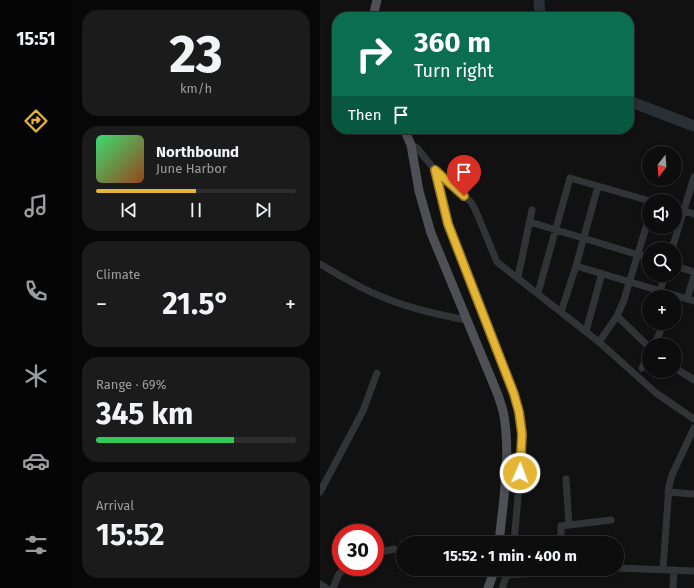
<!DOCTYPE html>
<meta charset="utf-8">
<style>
:root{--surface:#0d0d0e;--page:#1b1b1c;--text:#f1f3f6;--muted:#9a9c9e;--line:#2d2d2e;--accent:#e5b636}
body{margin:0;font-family:"Fira Sans",sans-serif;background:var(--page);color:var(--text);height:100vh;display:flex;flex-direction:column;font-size:15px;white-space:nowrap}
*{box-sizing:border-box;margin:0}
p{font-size:13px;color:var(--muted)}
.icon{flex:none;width:22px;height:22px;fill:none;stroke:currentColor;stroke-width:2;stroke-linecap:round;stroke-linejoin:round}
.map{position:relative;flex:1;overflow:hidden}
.details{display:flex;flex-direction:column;gap:10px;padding:10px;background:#070708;width:248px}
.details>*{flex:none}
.banner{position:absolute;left:12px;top:12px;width:302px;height:122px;border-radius:16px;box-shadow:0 2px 6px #0003,0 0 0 1px var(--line);background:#0b6e4f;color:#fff;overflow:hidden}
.needle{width:26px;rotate:197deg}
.controls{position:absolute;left:322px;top:146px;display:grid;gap:8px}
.controls a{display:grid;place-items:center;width:40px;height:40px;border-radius:50%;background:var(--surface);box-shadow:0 2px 6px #0003,0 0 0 1px var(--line);font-size:20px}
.speed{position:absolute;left:12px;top:524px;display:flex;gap:8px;font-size:20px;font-weight:700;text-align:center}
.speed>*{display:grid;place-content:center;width:52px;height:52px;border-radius:50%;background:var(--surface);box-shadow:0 2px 6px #0003,0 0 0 1px var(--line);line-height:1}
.speed .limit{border:6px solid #d22;background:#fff;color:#111}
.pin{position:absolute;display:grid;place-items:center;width:34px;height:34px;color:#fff;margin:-41px -17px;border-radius:50% 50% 50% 0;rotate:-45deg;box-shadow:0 0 4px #0007}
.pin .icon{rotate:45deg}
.me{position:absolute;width:44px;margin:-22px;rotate:2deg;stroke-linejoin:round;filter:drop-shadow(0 0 3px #0008)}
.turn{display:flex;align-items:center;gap:14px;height:84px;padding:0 16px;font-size:18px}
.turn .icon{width:52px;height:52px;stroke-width:2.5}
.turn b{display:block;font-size:28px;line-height:34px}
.then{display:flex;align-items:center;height:38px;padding:0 16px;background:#0003;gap:8px;font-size:15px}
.big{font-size:30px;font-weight:700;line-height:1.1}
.details .card{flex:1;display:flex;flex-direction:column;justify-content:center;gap:6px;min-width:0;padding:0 14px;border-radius:16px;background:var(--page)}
.details .dial{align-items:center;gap:0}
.dial b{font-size:52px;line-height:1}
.song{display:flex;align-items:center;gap:12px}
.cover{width:48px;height:48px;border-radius:6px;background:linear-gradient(135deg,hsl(140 70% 55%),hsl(20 70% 35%))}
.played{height:4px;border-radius:2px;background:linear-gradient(90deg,var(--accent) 50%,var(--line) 50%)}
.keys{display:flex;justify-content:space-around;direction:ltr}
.heat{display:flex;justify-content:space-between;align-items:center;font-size:22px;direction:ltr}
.charge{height:6px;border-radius:3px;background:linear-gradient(90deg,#34c759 69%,var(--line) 0)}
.trip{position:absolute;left:76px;top:536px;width:228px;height:40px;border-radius:20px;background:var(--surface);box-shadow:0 2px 6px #0003,0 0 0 1px var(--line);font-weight:700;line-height:40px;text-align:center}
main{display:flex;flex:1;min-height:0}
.tabs{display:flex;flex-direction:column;width:72px;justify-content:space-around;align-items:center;background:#050506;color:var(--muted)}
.tabs .icon{width:28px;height:28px}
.tabs .on{color:var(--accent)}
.tabs b{font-size:18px;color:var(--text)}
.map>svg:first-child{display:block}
</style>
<main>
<nav class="tabs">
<b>15:51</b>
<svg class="icon on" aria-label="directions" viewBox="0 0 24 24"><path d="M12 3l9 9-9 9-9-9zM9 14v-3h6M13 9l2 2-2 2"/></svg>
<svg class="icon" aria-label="music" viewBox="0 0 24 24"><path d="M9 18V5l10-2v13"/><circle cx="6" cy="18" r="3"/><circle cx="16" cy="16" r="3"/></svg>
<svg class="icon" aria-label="phone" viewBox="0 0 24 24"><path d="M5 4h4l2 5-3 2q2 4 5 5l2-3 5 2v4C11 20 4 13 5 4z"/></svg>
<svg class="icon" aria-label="climate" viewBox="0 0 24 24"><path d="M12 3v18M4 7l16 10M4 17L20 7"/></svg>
<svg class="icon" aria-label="car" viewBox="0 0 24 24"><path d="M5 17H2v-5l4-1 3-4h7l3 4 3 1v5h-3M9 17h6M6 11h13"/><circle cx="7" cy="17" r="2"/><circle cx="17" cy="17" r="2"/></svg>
<svg class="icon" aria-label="filters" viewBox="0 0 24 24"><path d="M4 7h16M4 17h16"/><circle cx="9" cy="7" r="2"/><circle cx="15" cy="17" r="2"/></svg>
</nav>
<section class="details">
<div class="card dial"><b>23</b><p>km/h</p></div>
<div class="card">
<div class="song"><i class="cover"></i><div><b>Northbound</b><p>June Harbor</p></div></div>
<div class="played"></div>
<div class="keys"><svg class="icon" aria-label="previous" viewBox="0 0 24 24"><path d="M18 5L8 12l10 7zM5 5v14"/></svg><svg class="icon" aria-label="pause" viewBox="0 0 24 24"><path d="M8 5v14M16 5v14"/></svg><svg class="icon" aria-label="next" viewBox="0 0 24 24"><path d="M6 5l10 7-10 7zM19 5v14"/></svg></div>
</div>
<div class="card"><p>Climate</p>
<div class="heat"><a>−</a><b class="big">21.5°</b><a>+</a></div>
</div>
<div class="card"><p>Range · 69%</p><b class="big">345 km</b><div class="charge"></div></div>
<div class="card"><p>Arrival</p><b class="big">15:52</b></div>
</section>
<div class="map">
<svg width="374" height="588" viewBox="0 0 374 588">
<rect width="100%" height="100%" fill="#111112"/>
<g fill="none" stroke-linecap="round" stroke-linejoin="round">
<path stroke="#282f35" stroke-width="11" d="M 219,0 L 220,17
M 309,101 L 374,126"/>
<path stroke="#323337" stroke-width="7" d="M 91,145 L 97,148 L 115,170 L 151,202 L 155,209 L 177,262 L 279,342 L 336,393 L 374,419
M 115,170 L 128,224 L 194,394 L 199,412 L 202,434 L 200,473 L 194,543
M 355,208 L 374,214
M 210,222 L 329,258
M 352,249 L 374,177
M 0,264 C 19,275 39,288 60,296 C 88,308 116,314 146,320
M 256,266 L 374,301
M 355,266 L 374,272
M 198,277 L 212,210
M 340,291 L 345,275
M 218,293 L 250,178 L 330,201
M 367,299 L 374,276
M 241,312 L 256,266 L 278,186
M 297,316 L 329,347
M 266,331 L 282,273
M 279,342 L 297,316 L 304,300 L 329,217
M 334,345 L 340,332
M 322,368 L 329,354
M 355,368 L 374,380
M 246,479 L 249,525
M 0,492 L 43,411 L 57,373
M 348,492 L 374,494
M 241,543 L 241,526 L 291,520
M 55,553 L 74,549
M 297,568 L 374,571
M 343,569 L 349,486 L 352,475 L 374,428
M 187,575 L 276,569
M 0,584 L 6,588
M 13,588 L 19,574 L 26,567
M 182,588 L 189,569
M 353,588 L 354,570"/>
<path stroke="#4e5056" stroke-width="9" d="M 53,17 L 57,0
M 84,129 L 91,145 L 99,191 L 111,233 L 178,395 C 180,402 183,409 184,416 C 191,457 183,502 179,543
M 168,588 L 175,569"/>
</g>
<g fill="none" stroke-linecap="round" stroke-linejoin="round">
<defs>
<path id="route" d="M 144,196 L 115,170 L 128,224 L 194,394 L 199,412 L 202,434 L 200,473"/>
</defs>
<use href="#route" stroke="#957623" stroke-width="10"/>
<use href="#route" stroke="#e5b636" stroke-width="7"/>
</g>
</svg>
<div class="controls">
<a><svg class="needle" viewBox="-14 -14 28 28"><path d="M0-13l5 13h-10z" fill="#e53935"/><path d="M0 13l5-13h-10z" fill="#9a9c9e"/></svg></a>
<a><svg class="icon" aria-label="sound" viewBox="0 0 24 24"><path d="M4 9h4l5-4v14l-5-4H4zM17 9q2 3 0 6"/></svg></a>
<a><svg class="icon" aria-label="search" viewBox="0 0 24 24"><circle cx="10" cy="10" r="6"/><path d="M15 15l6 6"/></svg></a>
<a>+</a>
<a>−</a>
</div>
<div class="speed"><div class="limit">30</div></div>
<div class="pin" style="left:144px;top:196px;background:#d93025"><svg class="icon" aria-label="arrive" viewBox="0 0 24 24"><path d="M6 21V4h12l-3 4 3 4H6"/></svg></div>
<svg class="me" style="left:200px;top:473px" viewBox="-20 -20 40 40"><circle r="17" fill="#e5b636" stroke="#fff" stroke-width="3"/><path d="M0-11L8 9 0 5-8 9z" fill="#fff"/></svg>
<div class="trip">15:52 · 1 min · 400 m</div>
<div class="banner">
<div class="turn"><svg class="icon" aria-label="right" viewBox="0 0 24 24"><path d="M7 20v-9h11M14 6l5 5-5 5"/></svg><div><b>360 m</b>Turn right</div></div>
<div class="then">Then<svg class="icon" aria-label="arrive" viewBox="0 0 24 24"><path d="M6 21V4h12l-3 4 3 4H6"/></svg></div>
</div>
</div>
</main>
